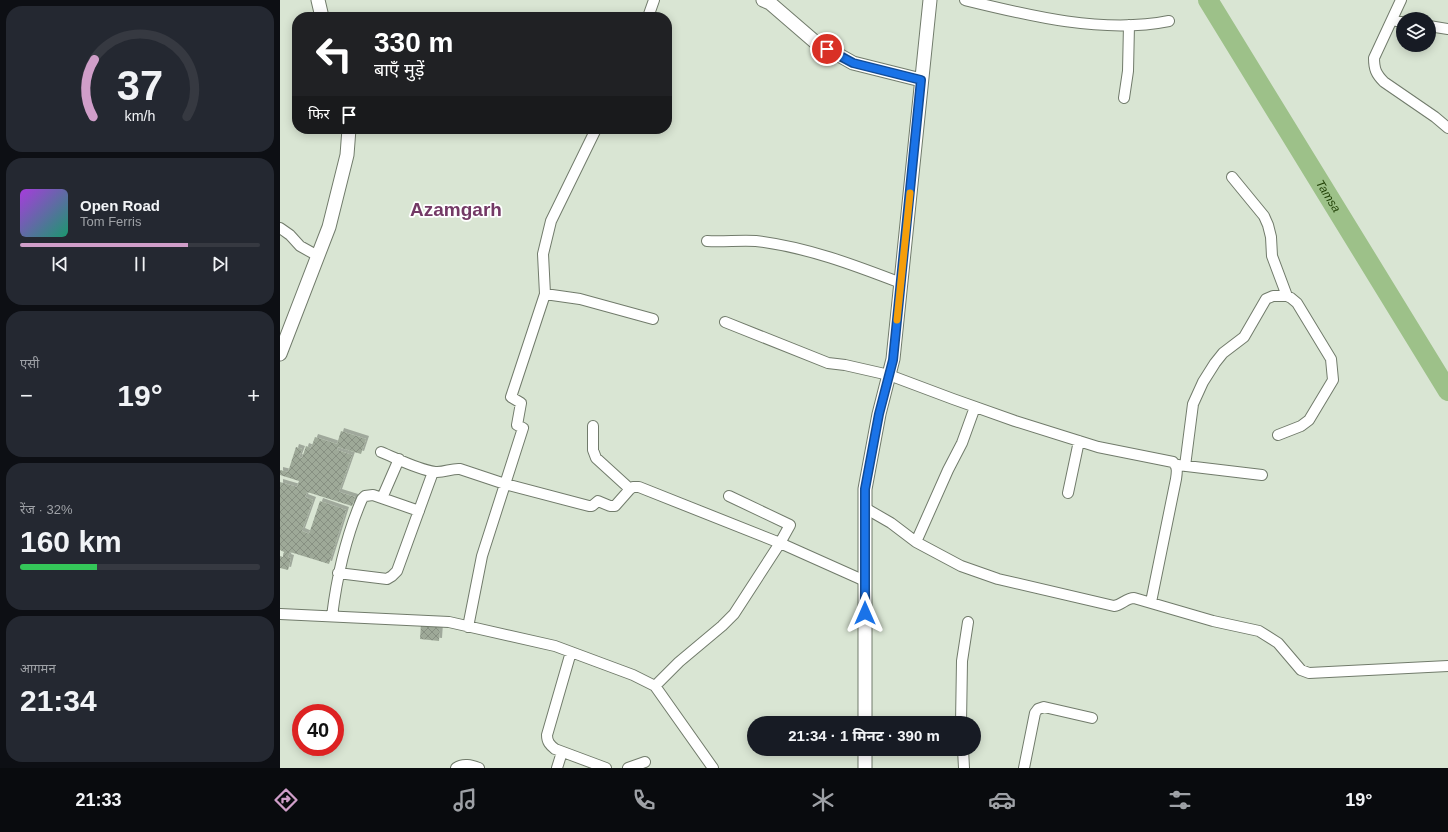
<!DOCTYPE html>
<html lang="hi">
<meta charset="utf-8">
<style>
:root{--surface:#171b24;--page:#242831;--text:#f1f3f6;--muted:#9ea1a6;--line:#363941;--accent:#d09ec9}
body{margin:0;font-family:Arial,"Noto Sans Devanagari",sans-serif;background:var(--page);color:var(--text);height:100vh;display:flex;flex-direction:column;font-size:15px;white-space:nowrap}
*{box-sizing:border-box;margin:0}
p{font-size:13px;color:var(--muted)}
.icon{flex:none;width:22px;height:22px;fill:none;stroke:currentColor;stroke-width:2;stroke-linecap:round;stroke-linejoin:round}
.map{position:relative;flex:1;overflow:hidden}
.side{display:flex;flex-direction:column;gap:6px;padding:6px;background:#0d0f14;width:280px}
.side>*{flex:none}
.hud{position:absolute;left:12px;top:12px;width:380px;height:122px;border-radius:16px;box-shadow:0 2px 10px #0003;background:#202124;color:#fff;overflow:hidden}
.buttons{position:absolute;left:1116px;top:12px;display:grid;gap:8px}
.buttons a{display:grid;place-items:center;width:40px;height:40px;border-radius:50%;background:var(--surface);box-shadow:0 2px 10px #0003;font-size:20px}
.speed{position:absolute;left:12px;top:704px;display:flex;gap:8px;font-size:20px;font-weight:700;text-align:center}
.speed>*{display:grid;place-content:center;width:52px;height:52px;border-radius:50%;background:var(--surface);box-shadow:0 2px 10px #0003;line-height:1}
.speed .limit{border:6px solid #d22;background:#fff;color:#111}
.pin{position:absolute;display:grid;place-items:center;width:34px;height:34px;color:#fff;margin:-17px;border:2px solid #fff;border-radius:50%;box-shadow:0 1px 4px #0007}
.me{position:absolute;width:44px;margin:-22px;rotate:0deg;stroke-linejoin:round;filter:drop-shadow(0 0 3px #0008)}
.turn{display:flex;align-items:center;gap:14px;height:84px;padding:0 16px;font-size:18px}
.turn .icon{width:52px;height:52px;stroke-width:2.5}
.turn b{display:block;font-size:28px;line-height:34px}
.then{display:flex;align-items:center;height:38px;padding:0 16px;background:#0003;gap:8px;font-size:15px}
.big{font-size:30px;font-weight:700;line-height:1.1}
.side .card{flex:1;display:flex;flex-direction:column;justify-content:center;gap:6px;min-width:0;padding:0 14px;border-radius:16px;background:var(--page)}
.side .dial{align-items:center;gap:0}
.dial svg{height:104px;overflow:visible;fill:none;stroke:var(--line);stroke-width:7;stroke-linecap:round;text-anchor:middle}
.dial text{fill:var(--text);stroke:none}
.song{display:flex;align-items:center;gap:12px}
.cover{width:48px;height:48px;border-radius:6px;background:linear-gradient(135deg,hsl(280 70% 55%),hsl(160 70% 35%))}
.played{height:4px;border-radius:2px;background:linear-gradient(90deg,var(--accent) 70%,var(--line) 70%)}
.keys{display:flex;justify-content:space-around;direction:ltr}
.heat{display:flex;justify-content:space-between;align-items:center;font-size:22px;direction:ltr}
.charge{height:6px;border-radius:3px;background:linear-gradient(90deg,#34c759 32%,var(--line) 0)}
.trip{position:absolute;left:467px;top:716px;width:234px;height:40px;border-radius:20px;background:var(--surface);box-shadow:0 2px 10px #0003;font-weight:700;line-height:40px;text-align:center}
.dock{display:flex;height:64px;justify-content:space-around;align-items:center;background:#090b0e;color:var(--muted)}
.dock .icon{width:28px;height:28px}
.dock .selected{color:var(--accent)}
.dock b{font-size:18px;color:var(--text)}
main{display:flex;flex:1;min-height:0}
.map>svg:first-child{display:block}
</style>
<main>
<section class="side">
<div class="card dial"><svg viewBox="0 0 100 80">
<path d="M14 69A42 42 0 1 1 86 69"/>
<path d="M14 69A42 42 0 0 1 15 25" stroke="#d09ec9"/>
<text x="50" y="56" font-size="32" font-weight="700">37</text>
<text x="50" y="72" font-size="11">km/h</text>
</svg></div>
<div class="card">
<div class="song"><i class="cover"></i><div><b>Open Road</b><p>Tom Ferris</p></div></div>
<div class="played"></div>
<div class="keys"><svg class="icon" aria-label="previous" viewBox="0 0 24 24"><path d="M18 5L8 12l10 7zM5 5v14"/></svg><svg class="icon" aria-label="pause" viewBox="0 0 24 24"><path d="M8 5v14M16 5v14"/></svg><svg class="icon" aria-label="next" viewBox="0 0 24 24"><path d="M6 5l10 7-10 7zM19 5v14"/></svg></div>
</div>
<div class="card"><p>एसी</p>
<div class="heat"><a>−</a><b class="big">19°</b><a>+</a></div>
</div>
<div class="card"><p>रेंज · 32%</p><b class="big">160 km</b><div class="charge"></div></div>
<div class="card"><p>आगमन</p><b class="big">21:34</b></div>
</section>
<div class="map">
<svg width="1168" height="768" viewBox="0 0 1168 768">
<defs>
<pattern id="building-cross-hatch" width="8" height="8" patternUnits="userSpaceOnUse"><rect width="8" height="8" fill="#9ea998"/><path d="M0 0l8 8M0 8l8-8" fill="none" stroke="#879082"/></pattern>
<filter id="shadow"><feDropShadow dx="3" dy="-3" stdDeviation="0" flood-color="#0004"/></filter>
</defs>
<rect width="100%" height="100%" fill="#d9e5d3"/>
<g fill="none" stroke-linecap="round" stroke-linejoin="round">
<path stroke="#9dc189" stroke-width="20" id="s1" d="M 928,0 L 1168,391"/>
</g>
<path fill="url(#building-cross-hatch)" filter="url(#shadow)" d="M 61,431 L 86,439 L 81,454 L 58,447 L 57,450 L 72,455 L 59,492 L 75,497 L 72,506 L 27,492 L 25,497 L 33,500 L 22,531 L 29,534 L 40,501 L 66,510 L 49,564 L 10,552 L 8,557 L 11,558 L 8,570 L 0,568 L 0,556 L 3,557 L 4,552 L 0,550 L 0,482 L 17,487 L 19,481 L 0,475 L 0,470 L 8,472 L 16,447 L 22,449 L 19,457 L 22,458 L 26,446 L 31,448 L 35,437 L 57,444 Z
M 141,624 L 160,626 L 159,641 L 140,639 Z"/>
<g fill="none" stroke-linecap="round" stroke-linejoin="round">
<defs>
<path id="minor" d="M 685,0 C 750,16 823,34 889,21
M 1121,0 L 1094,58 C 1094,69 1096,74 1104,82 L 1155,117 L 1168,128
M 368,17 L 374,0
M 1112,20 L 1123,22
M 1149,26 L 1168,29
M 844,98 L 848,71 L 849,25
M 952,177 L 984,216 L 988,225 L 991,237 L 992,256 L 1007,296
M 0,228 L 10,235 L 20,246 L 38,256
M 427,241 C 443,242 460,240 476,241 C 527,247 574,265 621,283
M 265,294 L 300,299 L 373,319
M 445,322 L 548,363 L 565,365 L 609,375 L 673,399 L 735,421 L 818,447 L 893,462 C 898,467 897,472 896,479 L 871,602
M 313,426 L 313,450 L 316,458 L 350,489
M 101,452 C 118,459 136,469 155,472 C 164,473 172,468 180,469 L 225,484 L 309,506 L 312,506 L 318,501 L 330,506 L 335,506 L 350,489 L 353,487 L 359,487 L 500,543 L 585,581
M 898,465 L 982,475
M 905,466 L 913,404 L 923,382 L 935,363 L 943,353 L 964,337 L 986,299 L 993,296 L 1007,296 L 1011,298 L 1017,303 L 1051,359 L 1053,380 L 1029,420 L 1021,426 L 998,435
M 788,493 L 799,441
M 102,498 L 119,459
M 585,508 L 611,523 L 636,542 L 681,566 L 718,579 L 834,606 C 842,605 846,598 854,598 L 933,621 L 979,631 L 998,643 L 1021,670 L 1029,673 L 1168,666
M 636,542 L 668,470 L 682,443 L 695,407
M 58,573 L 107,579 L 112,576 L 117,571 L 153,472
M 0,614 L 169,622 L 275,646 L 353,675 L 375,686 L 433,768
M 52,616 C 57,576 66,536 82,499 L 85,496 L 93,495 L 139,511
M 188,627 L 202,556 L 243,428 L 237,425 L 241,403 L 231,397 L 265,294 L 263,254 L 271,221 L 316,129
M 291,652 L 267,735 C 267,742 270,745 275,749 L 326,768
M 375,686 L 399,662 L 442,626 L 454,614 L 500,543 L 510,525 L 449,496
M 681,723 L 682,661 L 688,622
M 683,749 L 684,768
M 176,768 C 183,763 191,765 199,768
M 277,768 L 282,752
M 348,768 L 365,762
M 744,768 L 755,713 L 758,709 L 764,707 L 812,718"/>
<path id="tertiary" d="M 38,0 L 42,17
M 483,0 L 490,3 L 534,41 L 573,63 L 641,80
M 0,354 L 49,227 L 67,155 L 69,129
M 585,723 L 585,489 L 599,414 L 613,359 L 650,0
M 585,768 L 585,749"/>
</defs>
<use href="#minor" stroke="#717b6b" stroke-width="12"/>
<use href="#tertiary" stroke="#717b6b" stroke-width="15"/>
<use href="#minor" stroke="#fff" stroke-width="10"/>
<use href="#tertiary" stroke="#fff" stroke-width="13"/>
</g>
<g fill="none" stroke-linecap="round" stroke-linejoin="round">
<defs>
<path id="route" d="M 547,49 L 573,63 L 641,80 L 613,360 L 599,414 L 585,489 L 585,613"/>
</defs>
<use href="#route" stroke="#114b97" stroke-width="10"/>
<use href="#route" stroke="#1a73e8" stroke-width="7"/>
<path stroke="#f59e0b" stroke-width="7" d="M 617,320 L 630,193"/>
</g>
<g text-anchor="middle" stroke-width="3.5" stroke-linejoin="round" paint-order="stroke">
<g font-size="12" font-style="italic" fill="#204005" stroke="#fff">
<text dy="4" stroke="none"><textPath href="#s1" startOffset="230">Tamsa</textPath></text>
</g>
<g font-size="19" font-weight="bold" fill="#733965" stroke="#fff">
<text x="176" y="216">Azamgarh</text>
</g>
</g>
</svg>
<div class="buttons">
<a><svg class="icon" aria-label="layers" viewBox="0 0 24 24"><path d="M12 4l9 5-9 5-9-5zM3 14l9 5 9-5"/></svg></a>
</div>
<div class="speed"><div class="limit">40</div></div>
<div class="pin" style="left:547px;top:49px;background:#d93025"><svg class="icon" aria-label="arrive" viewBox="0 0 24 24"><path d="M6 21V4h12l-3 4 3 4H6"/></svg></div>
<svg class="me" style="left:585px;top:613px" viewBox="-20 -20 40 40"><path d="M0-17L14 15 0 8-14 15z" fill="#1a73e8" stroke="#fff" stroke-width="4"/></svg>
<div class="trip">21:34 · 1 मिनट · 390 m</div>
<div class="hud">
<div class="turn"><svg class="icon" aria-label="left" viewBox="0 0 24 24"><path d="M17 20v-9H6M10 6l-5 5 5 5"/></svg><div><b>330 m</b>बाएँ मुड़ें</div></div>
<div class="then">फिर<svg class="icon" aria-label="arrive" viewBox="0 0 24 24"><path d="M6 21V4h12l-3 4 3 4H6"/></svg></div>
</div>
</div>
</main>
<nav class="dock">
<b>21:33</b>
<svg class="icon selected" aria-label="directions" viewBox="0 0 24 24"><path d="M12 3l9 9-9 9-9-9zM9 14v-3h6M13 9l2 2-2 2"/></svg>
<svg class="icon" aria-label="music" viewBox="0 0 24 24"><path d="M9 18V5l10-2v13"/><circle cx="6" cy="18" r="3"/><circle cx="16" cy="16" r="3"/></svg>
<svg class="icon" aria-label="phone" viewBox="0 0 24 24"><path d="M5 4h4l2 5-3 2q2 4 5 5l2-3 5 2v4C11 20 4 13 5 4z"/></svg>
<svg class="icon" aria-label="climate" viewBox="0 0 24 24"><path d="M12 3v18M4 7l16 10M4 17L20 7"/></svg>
<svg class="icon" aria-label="car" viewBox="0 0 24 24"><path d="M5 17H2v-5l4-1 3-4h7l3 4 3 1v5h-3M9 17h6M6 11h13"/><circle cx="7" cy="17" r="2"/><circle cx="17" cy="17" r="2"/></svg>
<svg class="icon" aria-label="filters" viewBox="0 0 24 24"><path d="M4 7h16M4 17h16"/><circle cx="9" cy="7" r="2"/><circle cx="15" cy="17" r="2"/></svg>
<b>19°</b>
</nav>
